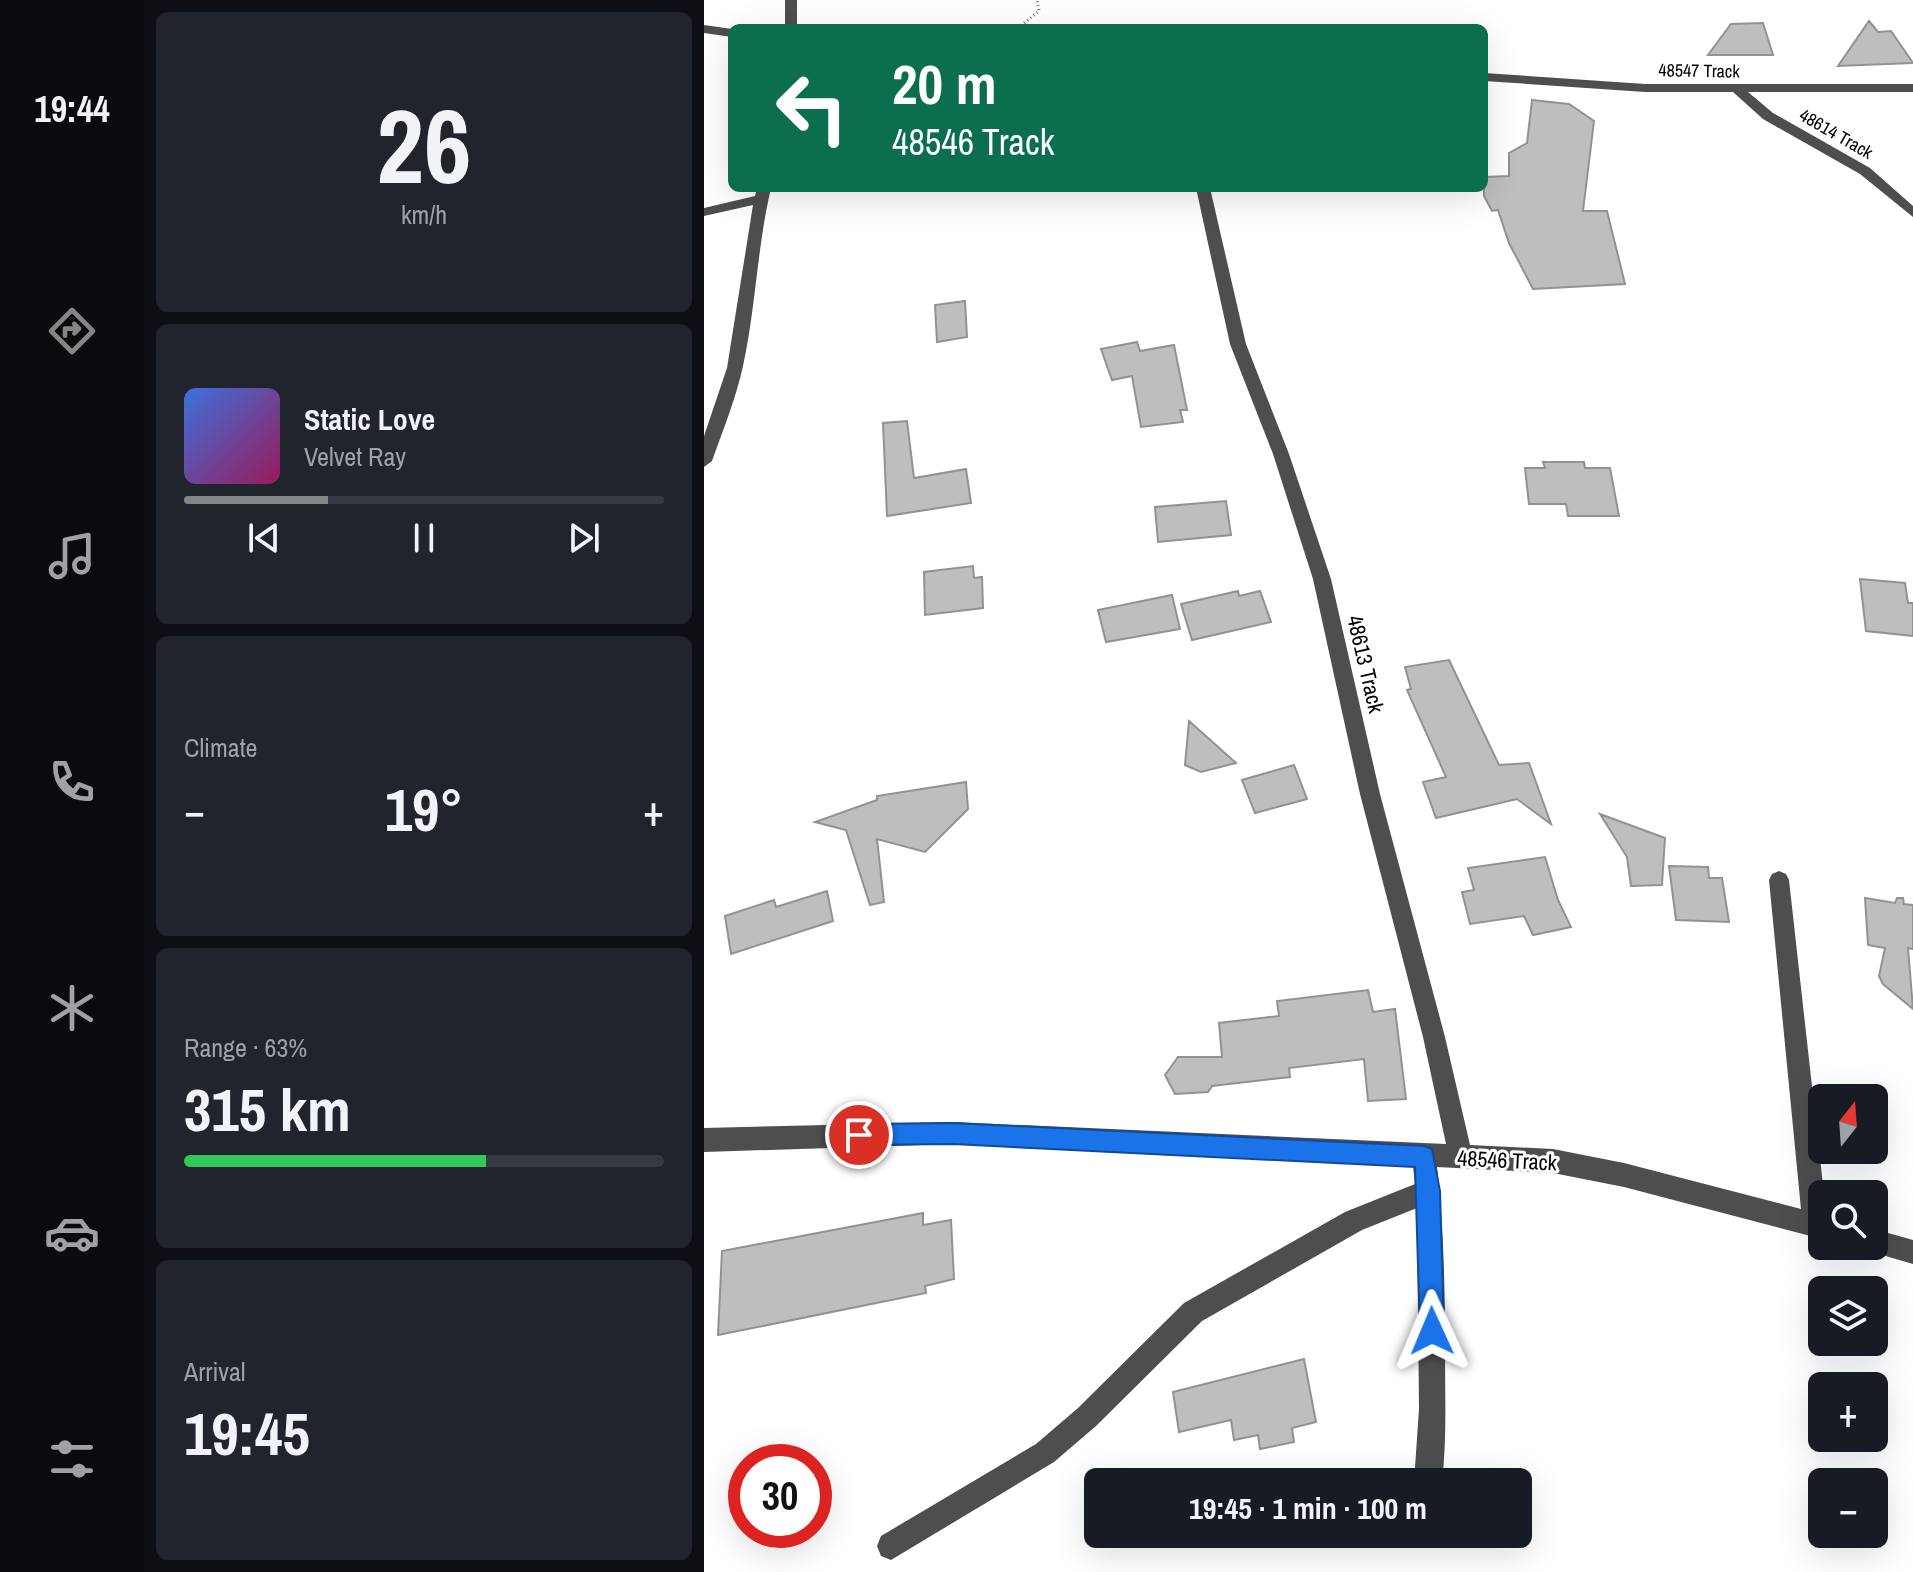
<!DOCTYPE html>
<meta charset="utf-8">
<style>
:root{--surface:#171b24;--page:#20242c;--text:#f1f3f6;--muted:#9ea1a6;--line:#363941;--accent:#858687}
body{margin:0;font-family:"Archivo Narrow",sans-serif;background:var(--page);color:var(--text);height:100vh;display:flex;flex-direction:column;font-size:30px;white-space:nowrap}
*{box-sizing:border-box;margin:0}
p{font-size:26px;color:var(--muted)}
.icon{flex:none;width:44px;height:44px;fill:none;stroke:currentColor;stroke-width:2;stroke-linecap:round;stroke-linejoin:round}
.map{position:relative;flex:1;overflow:hidden}
.panel{display:flex;flex-direction:column;gap:12px;padding:12px;background:#0d0f14;width:560px}
.panel>*{flex:none}
.banner{position:absolute;left:24px;top:24px;width:760px;height:168px;border-radius:12px;box-shadow:0 8px 32px #0002;background:#0b6e4f;color:#fff;overflow:hidden}
.needle{width:52px;rotate:17deg}
.controls{position:absolute;left:1104px;top:1084px;display:grid;gap:16px}
.controls a{display:grid;place-items:center;width:80px;height:80px;border-radius:12px;background:var(--surface);box-shadow:0 8px 32px #0002;font-size:40px}
.speed{position:absolute;left:24px;top:1444px;display:flex;gap:16px;font-size:40px;font-weight:700;text-align:center}
.speed>*{display:grid;place-content:center;width:104px;height:104px;border-radius:50%;background:var(--surface);box-shadow:0 8px 32px #0002;line-height:1}
.speed .limit{border:12px solid #d22;background:#fff;color:#111}
.pin{position:absolute;display:grid;place-items:center;width:68px;height:68px;color:#fff;margin:-34px;border:4px solid #fff;border-radius:50%;box-shadow:0 2px 8px #0007}
.me{position:absolute;width:88px;margin:-44px;rotate:359deg;stroke-linejoin:round;filter:drop-shadow(0 0 6px #0008)}
.turn{display:flex;align-items:center;gap:28px;height:168px;padding:0 32px;font-size:36px}
.turn .icon{width:104px;height:104px;stroke-width:2.5}
.turn b{display:block;font-size:56px;line-height:68px}
.big{font-size:60px;font-weight:700;line-height:1.1}
.panel .widget{flex:1;display:flex;flex-direction:column;justify-content:center;gap:12px;min-width:0;padding:0 28px;border-radius:12px;background:var(--page)}
.panel .dial{align-items:center;gap:0}
.dial b{font-size:104px;line-height:1}
.song{display:flex;align-items:center;gap:24px}
.cover{width:96px;height:96px;border-radius:12px;background:linear-gradient(135deg,hsl(220 70% 55%),hsl(330 70% 35%))}
.played{height:8px;border-radius:4px;background:linear-gradient(90deg,var(--accent) 30%,var(--line) 30%)}
.keys{display:flex;justify-content:space-around;direction:ltr}
.heat{display:flex;justify-content:space-between;align-items:center;font-size:44px;direction:ltr}
.charge{height:12px;border-radius:6px;background:linear-gradient(90deg,#34c759 63%,var(--line) 0)}
.trip{position:absolute;left:380px;top:1468px;width:448px;height:80px;border-radius:12px;background:var(--surface);box-shadow:0 8px 32px #0002;font-weight:700;line-height:80px;text-align:center}
main{display:flex;flex:1;min-height:0}
.tab-bar{display:flex;flex-direction:column;width:144px;justify-content:space-around;align-items:center;background:#090b0e;color:var(--muted)}
.tab-bar .icon{width:56px;height:56px}
.tab-bar .on{color:var(--accent)}
.tab-bar b{font-size:36px;color:var(--text)}
.map>svg:first-child{display:block}
</style>
<main>
<nav class="tab-bar">
<b>19:44</b>
<svg class="icon on" aria-label="directions" viewBox="0 0 24 24"><path d="M12 3l9 9-9 9-9-9zM9 14v-3h6M13 9l2 2-2 2"/></svg>
<svg class="icon" aria-label="music" viewBox="0 0 24 24"><path d="M9 18V5l10-2v13"/><circle cx="6" cy="18" r="3"/><circle cx="16" cy="16" r="3"/></svg>
<svg class="icon" aria-label="phone" viewBox="0 0 24 24"><path d="M5 4h4l2 5-3 2q2 4 5 5l2-3 5 2v4C11 20 4 13 5 4z"/></svg>
<svg class="icon" aria-label="climate" viewBox="0 0 24 24"><path d="M12 3v18M4 7l16 10M4 17L20 7"/></svg>
<svg class="icon" aria-label="car" viewBox="0 0 24 24"><path d="M5 17H2v-5l4-1 3-4h7l3 4 3 1v5h-3M9 17h6M6 11h13"/><circle cx="7" cy="17" r="2"/><circle cx="17" cy="17" r="2"/></svg>
<svg class="icon" aria-label="filters" viewBox="0 0 24 24"><path d="M4 7h16M4 17h16"/><circle cx="9" cy="7" r="2"/><circle cx="15" cy="17" r="2"/></svg>
</nav>
<section class="panel">
<div class="widget dial"><b>26</b><p>km/h</p></div>
<div class="widget">
<div class="song"><i class="cover"></i><div><b>Static Love</b><p>Velvet Ray</p></div></div>
<div class="played"></div>
<div class="keys"><svg class="icon" aria-label="previous" viewBox="0 0 24 24"><path d="M18 5L8 12l10 7zM5 5v14"/></svg><svg class="icon" aria-label="pause" viewBox="0 0 24 24"><path d="M8 5v14M16 5v14"/></svg><svg class="icon" aria-label="next" viewBox="0 0 24 24"><path d="M6 5l10 7-10 7zM19 5v14"/></svg></div>
</div>
<div class="widget"><p>Climate</p>
<div class="heat"><a>−</a><b class="big">19°</b><a>+</a></div>
</div>
<div class="widget"><p>Range · 63%</p><b class="big">315 km</b><div class="charge"></div></div>
<div class="widget"><p>Arrival</p><b class="big">19:45</b></div>
</section>
<div class="map">
<svg width="1209" height="1572" viewBox="0 0 1209 1572">
<rect width="100%" height="100%" fill="#fff"/>
<path fill="#bebebe" stroke="#929292" stroke-width="2" d="M 1165,21 L 1174,32 L 1187,31 L 1209,63 L 1134,66 Z
M 1059,23 L 1069,55 L 1004,55 L 1027,24 Z
M 828,100 L 865,104 L 890,121 L 879,211 L 903,211 L 921,284 L 829,289 L 805,243 L 794,210 L 788,211 L 780,196 L 780,177 L 805,176 L 805,153 L 823,143 Z
M 261,301 L 263,337 L 233,342 L 231,305 Z
M 433,342 L 436,351 L 470,345 L 483,410 L 476,410 L 479,422 L 437,427 L 428,376 L 408,380 L 397,349 Z
M 203,421 L 210,478 L 262,469 L 267,503 L 183,516 L 179,423 Z
M 839,462 L 880,462 L 881,468 L 906,468 L 915,516 L 864,516 L 862,504 L 825,504 L 821,468 L 841,468 Z
M 522,501 L 527,535 L 454,542 L 451,507 Z
M 269,566 L 270,578 L 278,577 L 279,608 L 221,615 L 220,572 Z
M 1156,579 L 1201,583 L 1204,603 L 1209,603 L 1209,636 L 1162,631 Z
M 534,591 L 535,596 L 556,591 L 567,622 L 488,640 L 477,604 Z
M 468,595 L 476,629 L 402,642 L 394,610 Z
M 745,660 L 795,765 L 825,763 L 847,824 L 813,799 L 732,818 L 719,782 L 742,777 L 703,690 L 707,689 L 701,667 Z
M 485,721 L 532,763 L 497,772 L 481,765 Z
M 590,765 L 603,799 L 551,813 L 538,780 Z
M 262,782 L 264,809 L 221,852 L 173,839 L 180,902 L 166,905 L 142,830 L 111,822 L 173,800 L 173,796 Z
M 896,814 L 961,838 L 958,885 L 927,886 L 923,857 Z
M 841,857 L 854,900 L 867,927 L 829,935 L 820,916 L 766,924 L 758,892 L 770,890 L 764,868 Z
M 965,866 L 1004,867 L 1005,878 L 1018,878 L 1025,922 L 972,920 Z
M 123,891 L 129,921 L 27,954 L 21,916 L 70,900 L 72,907 Z
M 1161,898 L 1191,903 L 1193,898 L 1199,898 L 1200,904 L 1209,905 L 1209,949 L 1204,948 L 1209,1009 L 1179,984 L 1175,976 L 1181,948 L 1164,945 Z
M 664,990 L 669,1012 L 691,1009 L 702,1099 L 664,1101 L 660,1059 L 585,1068 L 586,1077 L 508,1086 L 504,1092 L 471,1094 L 461,1075 L 474,1057 L 518,1057 L 515,1023 L 575,1016 L 573,1001 Z
M 219,1213 L 219,1225 L 247,1220 L 250,1279 L 221,1286 L 222,1293 L 14,1335 L 18,1251 Z
M 600,1359 L 612,1422 L 588,1428 L 590,1442 L 556,1449 L 554,1435 L 530,1440 L 527,1420 L 475,1432 L 469,1392 Z"/>
<g fill="none" stroke-linecap="round" stroke-linejoin="round">
<path stroke="#707070" stroke-width="3" stroke-dasharray="1 3" stroke-linecap="butt" d="M 314,28 L 335,11 L 333,0"/>
<path fill="#4e4e4e" fill-rule="evenodd" d="M 81,0 L 93,0 L 93,28 L 81,28 Z
M 450,24 L 490,24 L 496,28 L 444,28 Z
M 0,25 L 28,29 L 28,37 L 0,33 Z
M 780,73 L 941,84 L 1209,84 L 1209,92 L 1044,92 L 1069,113 L 1166,168 L 1209,206 L 1209,217 L 1156,174 L 1059,119 L 1029,92 L 941,92 L 780,81 Z
M 53,188 L 67,188 C 53,247 52,307 39,366 C 32,398 19,430 8,461 L 0,467 L 0,436 L 23,368 L 49,205 L 0,216 L 0,208 L 51,196 Z
M 492,188 L 506,188 L 542,344 L 585,454 L 627,579 L 676,794 L 741,1037 L 766,1145 L 849,1149 L 920,1163 L 1097,1209 L 1065,880 L 1068,874 L 1075,871 L 1082,874 L 1085,880 L 1120,1194 L 1118,1239 L 920,1187 L 849,1173 L 733,1167 C 740,1228 741,1290 741,1352 C 741,1396 743,1439 738,1482 L 710,1482 L 715,1409 L 713,1208 L 658,1230 L 498,1321 L 392,1426 L 350,1462 L 187,1560 L 177,1556 L 173,1546 L 177,1536 L 332,1444 L 374,1408 L 480,1303 L 641,1212 L 711,1184 L 709,1166 L 249,1144 L 0,1152 L 0,1128 L 249,1122 L 742,1144 L 719,1037 L 656,794 L 609,579 L 569,454 L 526,344 Z
M 1170,1229 L 1209,1240 L 1209,1264 L 1161,1250 L 1160,1246 L 1170,1246 Z"/>
</g>
<path fill="#1a73e8" stroke="#114b97" stroke-width="2" d="M 249,1123 L 720,1146 L 728,1149 L 736,1191 L 740,1331 L 736,1339 L 728,1343 L 720,1339 L 716,1331 L 711,1167 L 249,1144 L 155,1145 L 148,1142 L 145,1135 L 148,1127 L 155,1124 Z"/>
<g text-anchor="middle" stroke-width="6" stroke-linejoin="round" paint-order="stroke">
<g font-size="18" fill="#000" stroke="#fff">
<text transform="translate(995 71) rotate(1)" y="6">48547 Track</text>
<text transform="translate(1132 134) rotate(30)" y="6">48614 Track</text>
</g>
<g font-size="22" fill="#000" stroke="#fff">
<text transform="translate(662 664) rotate(77)" y="8">48613 Track</text>
<text transform="translate(803 1160) rotate(3)" y="8">48546 Track</text>
</g>
</g>
</svg>
<div class="controls">
<a><svg class="needle" viewBox="-14 -14 28 28"><path d="M0-13l5 13h-10z" fill="#e53935"/><path d="M0 13l5-13h-10z" fill="#9ea1a6"/></svg></a>
<a><svg class="icon" aria-label="search" viewBox="0 0 24 24"><circle cx="10" cy="10" r="6"/><path d="M15 15l6 6"/></svg></a>
<a><svg class="icon" aria-label="layers" viewBox="0 0 24 24"><path d="M12 4l9 5-9 5-9-5zM3 14l9 5 9-5"/></svg></a>
<a>+</a>
<a>−</a>
</div>
<div class="speed"><div class="limit">30</div></div>
<div class="pin" style="left:155px;top:1135px;background:#d93025"><svg class="icon" aria-label="arrive" viewBox="0 0 24 24"><path d="M6 21V4h12l-3 4 3 4H6"/></svg></div>
<svg class="me" style="left:728px;top:1331px" viewBox="-20 -20 40 40"><path d="M0-17L14 15 0 8-14 15z" fill="#1a73e8" stroke="#fff" stroke-width="4"/></svg>
<div class="trip">19:45 · 1 min · 100 m</div>
<div class="banner">
<div class="turn"><svg class="icon" aria-label="left" viewBox="0 0 24 24"><path d="M17 20v-9H6M10 6l-5 5 5 5"/></svg><div><b>20 m</b>48546 Track</div></div>
</div>
</div>
</main>
